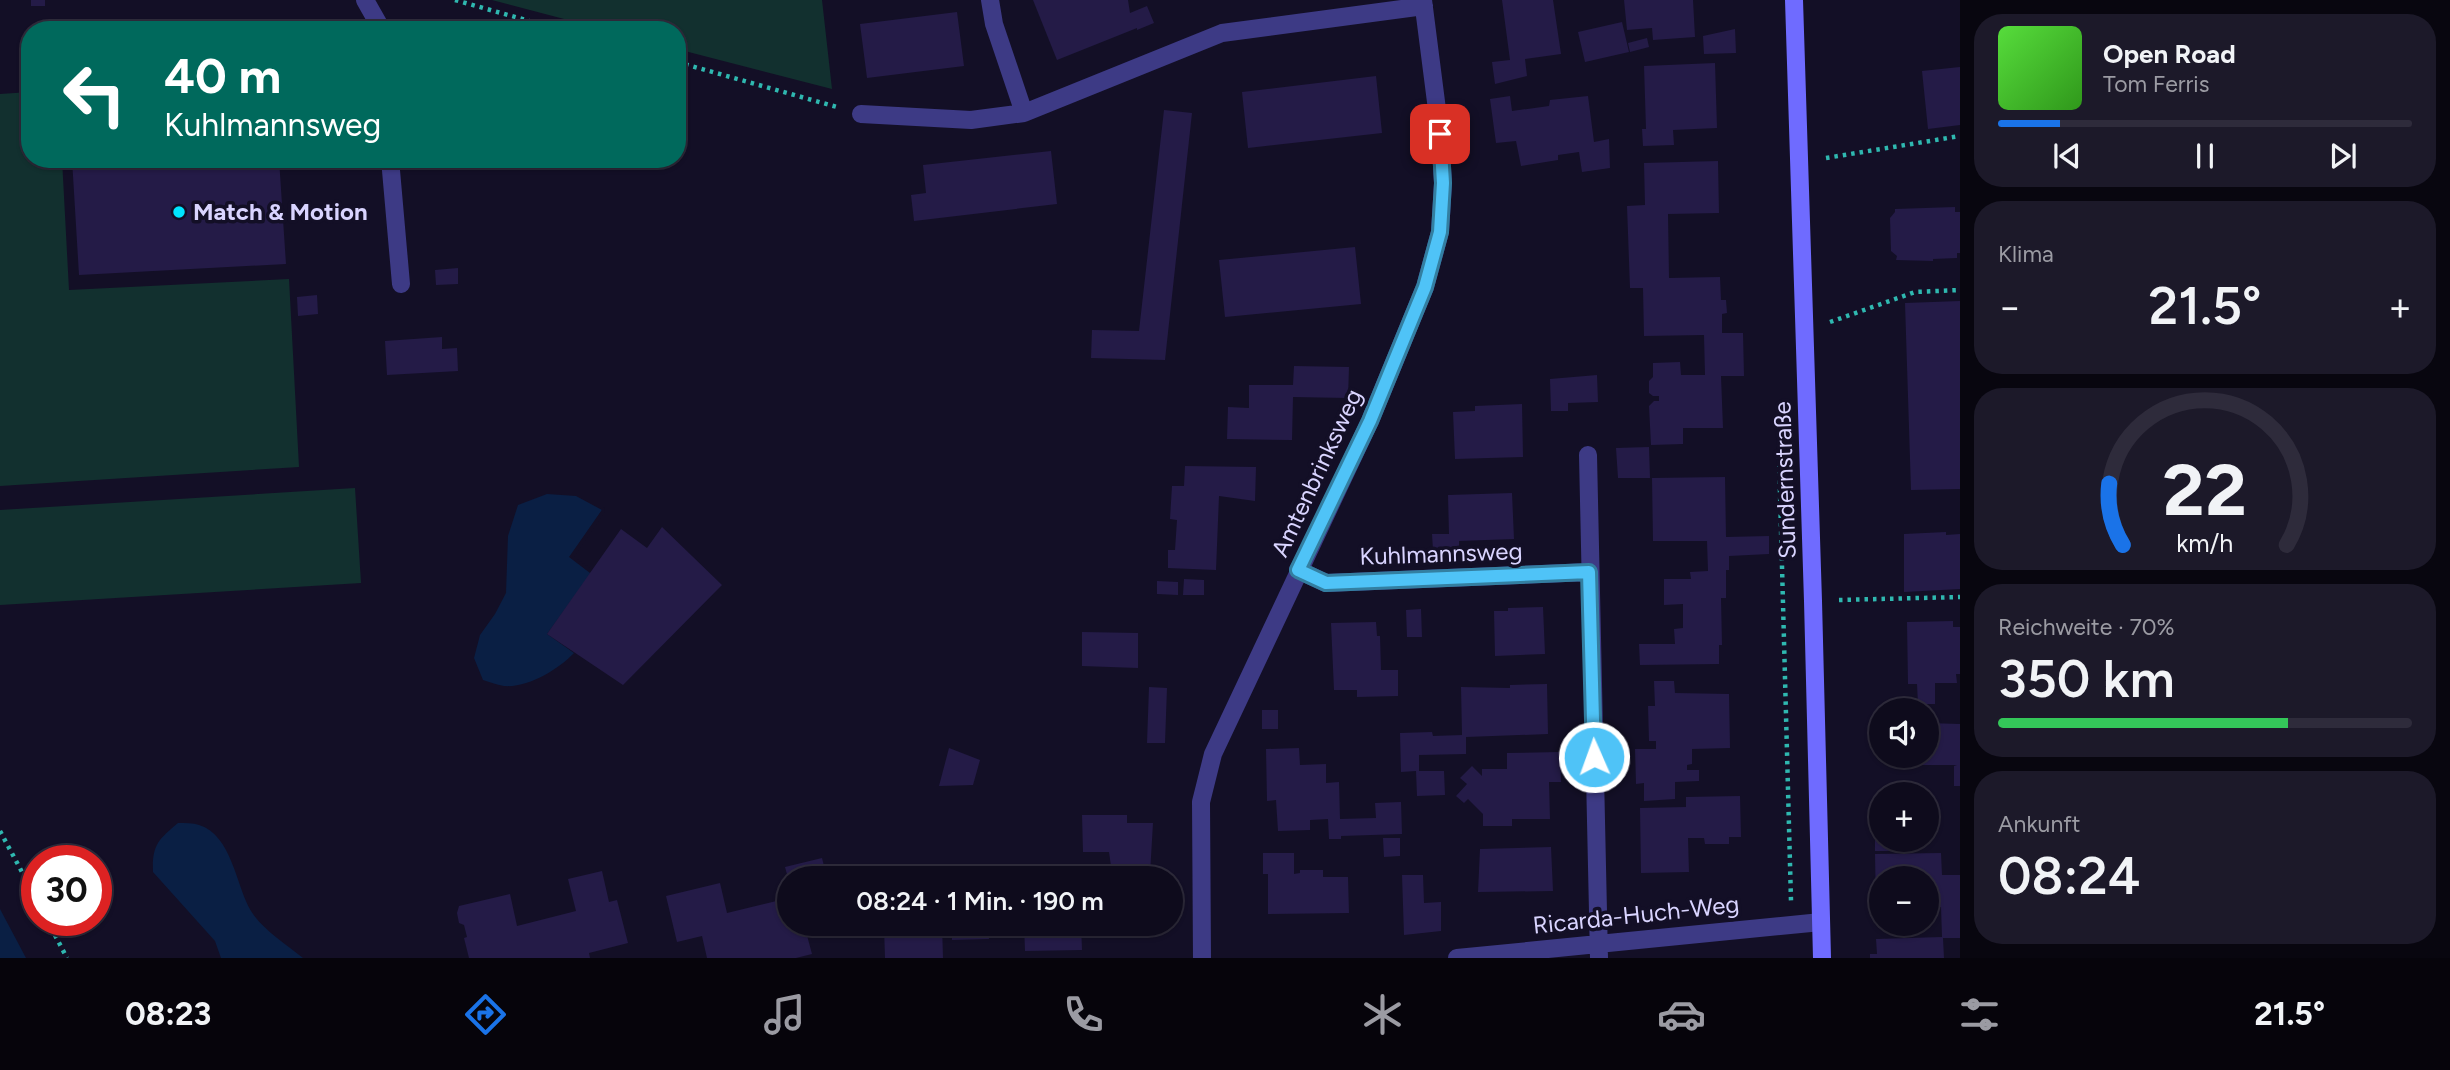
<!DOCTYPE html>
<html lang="de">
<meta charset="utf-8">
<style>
:root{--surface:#0e0b1c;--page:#1c1929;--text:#f1f3f6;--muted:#9b9ba3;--line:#2e2b3b;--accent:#1a73e8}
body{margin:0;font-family:Figtree,sans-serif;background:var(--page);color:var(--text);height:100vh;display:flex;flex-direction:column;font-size:26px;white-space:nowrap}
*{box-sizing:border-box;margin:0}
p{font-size:23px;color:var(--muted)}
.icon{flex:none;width:38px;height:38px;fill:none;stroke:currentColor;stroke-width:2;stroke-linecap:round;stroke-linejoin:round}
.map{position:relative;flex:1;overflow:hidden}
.panel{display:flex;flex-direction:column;gap:14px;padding:14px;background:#08060f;width:490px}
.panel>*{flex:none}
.top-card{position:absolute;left:21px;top:21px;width:665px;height:147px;border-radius:28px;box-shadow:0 2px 5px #0004,0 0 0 2px var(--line);background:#00695c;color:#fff;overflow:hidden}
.controls{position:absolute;left:1869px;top:698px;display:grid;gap:14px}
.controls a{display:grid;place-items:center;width:70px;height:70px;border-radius:50%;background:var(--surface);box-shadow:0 2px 5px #0004,0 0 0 2px var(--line);font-size:35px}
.speed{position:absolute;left:21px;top:845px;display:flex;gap:14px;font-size:35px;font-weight:700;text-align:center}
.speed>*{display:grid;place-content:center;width:91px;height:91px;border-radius:50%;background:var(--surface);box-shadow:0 2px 5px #0004,0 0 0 2px var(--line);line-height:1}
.speed .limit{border:10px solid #d22;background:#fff;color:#111}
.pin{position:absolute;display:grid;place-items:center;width:60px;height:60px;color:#fff;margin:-30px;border-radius:14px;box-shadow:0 4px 10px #0006}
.me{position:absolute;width:77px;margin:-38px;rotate:358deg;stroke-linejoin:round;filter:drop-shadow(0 0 5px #0008)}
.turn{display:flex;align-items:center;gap:24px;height:147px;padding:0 28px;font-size:32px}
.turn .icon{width:91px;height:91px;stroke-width:2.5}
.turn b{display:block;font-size:49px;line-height:60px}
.big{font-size:52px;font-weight:600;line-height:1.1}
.panel .widget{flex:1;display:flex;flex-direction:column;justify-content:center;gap:10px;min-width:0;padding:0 24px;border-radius:28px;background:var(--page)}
.panel .dial{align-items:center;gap:0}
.dial svg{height:182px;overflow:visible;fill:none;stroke:var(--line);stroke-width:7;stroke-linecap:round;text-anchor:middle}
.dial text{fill:var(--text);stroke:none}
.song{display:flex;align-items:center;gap:21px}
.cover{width:84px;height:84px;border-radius:10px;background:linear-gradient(135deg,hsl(110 70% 55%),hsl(110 70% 35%))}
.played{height:7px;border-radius:4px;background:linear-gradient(90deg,var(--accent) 15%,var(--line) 15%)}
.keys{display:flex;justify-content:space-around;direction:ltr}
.heat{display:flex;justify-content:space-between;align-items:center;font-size:38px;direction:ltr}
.charge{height:10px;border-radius:5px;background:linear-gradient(90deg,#34c759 70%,var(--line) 0)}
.trip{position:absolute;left:777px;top:866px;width:406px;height:70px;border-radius:35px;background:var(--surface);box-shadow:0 2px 5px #0004,0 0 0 2px var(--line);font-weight:600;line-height:70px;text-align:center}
.dock{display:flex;height:112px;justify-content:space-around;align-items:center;background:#06040b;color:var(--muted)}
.dock .icon{width:49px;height:49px}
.dock .on{color:var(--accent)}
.dock b{font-size:32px;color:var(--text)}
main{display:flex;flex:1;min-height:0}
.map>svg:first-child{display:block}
</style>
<main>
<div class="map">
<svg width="1960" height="958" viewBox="0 0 1960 958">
<rect width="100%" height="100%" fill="#130f26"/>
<path fill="#12302f" d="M 492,0 L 822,0 L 832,89 L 677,49 L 677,30 L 606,30 Z
M 30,92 L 30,159 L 62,159 L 69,290 L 289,279 L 299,467 L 0,486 L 0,94 Z
M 355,488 L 361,583 L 0,605 L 0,510 Z"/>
<path fill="#0a1f44" d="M 547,494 L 576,496 L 602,510 L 570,557 L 591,573 L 547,634 L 574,653 C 559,669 528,688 504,686 C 498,685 490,682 483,680 L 474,658 L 480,635 L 495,614 L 506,593 L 508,536 L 518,505 Z
M 178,823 C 185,823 193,823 199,825 C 232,835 236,886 251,911 C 262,929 286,944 303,958 L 221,958 L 215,941 L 153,872 C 152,845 158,840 178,823 Z
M 0,909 L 26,958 L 0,958 Z"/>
<path fill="#130f26" d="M 604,507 L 605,512 L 574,557 L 593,570 L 590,573 L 569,557 Z"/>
<path fill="#241b47" d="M 31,0 L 45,0 L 45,6 L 31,6 Z
M 1033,0 L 1128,0 L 1130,13 L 1147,6 L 1154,23 L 1137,30 L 1137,28 L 1057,60 Z
M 1502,0 L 1553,0 L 1561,54 L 1525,59 L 1527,76 L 1495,84 L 1492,62 L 1510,60 Z
M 1624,0 L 1693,0 L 1695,37 L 1653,40 L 1652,28 L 1627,30 Z
M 957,12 L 964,66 L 867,78 L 860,24 Z
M 1622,22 L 1629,52 L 1585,62 L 1578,32 Z
M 1735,29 L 1736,53 L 1704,54 L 1703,36 Z
M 1647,38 L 1649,47 L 1630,52 L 1628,43 Z
M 1715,63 L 1717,128 L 1673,130 L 1674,145 L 1643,146 L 1642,129 L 1646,129 L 1644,66 Z
M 1960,67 L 1960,125 L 1928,129 L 1922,71 Z
M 1376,76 L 1382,133 L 1248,148 L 1242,92 Z
M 1510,96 L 1512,111 L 1549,106 L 1550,100 L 1588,96 L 1594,142 L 1609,139 L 1610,168 L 1582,172 L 1579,152 L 1558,155 L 1558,160 L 1521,166 L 1516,141 L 1496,143 L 1490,99 Z
M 1164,110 L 1192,113 L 1165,360 L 1091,358 L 1092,330 L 1139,331 Z
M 1051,151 L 1057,204 L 914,221 L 911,195 L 926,193 L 923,165 Z
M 72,159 L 279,159 L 286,264 L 79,275 Z
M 1718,161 L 1719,213 L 1668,214 L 1669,278 L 1720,277 L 1721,300 L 1726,300 L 1727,313 L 1722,314 L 1722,333 L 1743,333 L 1744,376 L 1721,376 L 1723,428 L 1683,428 L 1683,444 L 1651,445 L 1649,406 L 1654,401 L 1659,401 L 1659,396 L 1653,396 L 1649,393 L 1649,381 L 1653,377 L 1653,363 L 1680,362 L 1681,375 L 1705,375 L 1704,335 L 1644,336 L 1643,288 L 1630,288 L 1627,206 L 1645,205 L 1644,163 Z
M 1955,207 L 1955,212 L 1960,212 L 1960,253 L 1957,253 L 1957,258 L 1933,259 L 1933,261 L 1896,260 L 1897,256 L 1891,251 L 1890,218 L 1895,212 L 1895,209 Z
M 1355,247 L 1361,304 L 1225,317 L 1219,260 Z
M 458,268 L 458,284 L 436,285 L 435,270 Z
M 317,295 L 318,314 L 298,316 L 297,297 Z
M 1960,301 L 1960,489 L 1911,490 L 1905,303 Z
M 442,337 L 442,349 L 457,348 L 458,371 L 387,375 L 385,341 Z
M 1294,366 L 1349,367 L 1348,398 L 1293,397 L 1292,440 L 1227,439 L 1228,407 L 1249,408 L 1249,385 L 1293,385 Z
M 1597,375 L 1598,402 L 1568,403 L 1568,411 L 1551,411 L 1550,379 Z
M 1522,404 L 1523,457 L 1455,459 L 1453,412 L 1475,411 L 1475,406 Z
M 1649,447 L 1650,478 L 1618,478 L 1616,448 Z
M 1185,466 L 1256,467 L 1255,501 L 1219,496 L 1216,570 L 1168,568 L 1168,550 L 1175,550 L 1177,520 L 1170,519 L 1172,486 L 1184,486 Z
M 1725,477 L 1726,537 L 1769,536 L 1769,554 L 1729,556 L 1729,570 L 1726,570 L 1726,598 L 1721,598 L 1722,645 L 1719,645 L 1719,664 L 1640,665 L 1639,644 L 1675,644 L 1674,629 L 1683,628 L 1683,604 L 1664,605 L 1664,579 L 1691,579 L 1690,572 L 1708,571 L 1707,541 L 1653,541 L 1652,478 Z
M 1512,493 L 1514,539 L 1459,541 L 1459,549 L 1433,550 L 1432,534 L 1449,534 L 1448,495 Z
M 662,527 L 722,585 L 623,685 L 547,634 L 621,529 L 647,548 Z
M 1946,532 L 1946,535 L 1960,534 L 1960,589 L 1904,592 L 1904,534 Z
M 1184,579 L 1204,580 L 1204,595 L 1183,595 Z
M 1157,581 L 1178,582 L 1178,595 L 1157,594 Z
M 1543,607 L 1545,654 L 1495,656 L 1494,611 L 1508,611 L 1508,608 Z
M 1421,609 L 1422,637 L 1407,637 L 1406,610 Z
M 1953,621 L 1953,627 L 1960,627 L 1960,674 L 1956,674 L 1957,683 L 1935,683 L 1935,704 L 1918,704 L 1917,684 L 1908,684 L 1907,622 Z
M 1376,622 L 1377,636 L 1380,636 L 1381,670 L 1398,670 L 1398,696 L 1357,697 L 1357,690 L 1334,690 L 1331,623 Z
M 1082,632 L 1138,633 L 1138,668 L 1082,666 Z
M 1654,681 L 1674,681 L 1675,693 L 1729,694 L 1730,748 L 1692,749 L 1692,764 L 1687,765 L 1687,770 L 1699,770 L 1699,781 L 1675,782 L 1675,799 L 1644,801 L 1644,783 L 1636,784 L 1635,749 L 1656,749 L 1656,741 L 1649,741 L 1648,706 L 1655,706 Z
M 1547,684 L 1548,734 L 1466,737 L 1466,754 L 1419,755 L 1419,771 L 1444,771 L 1445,795 L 1417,796 L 1416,771 L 1401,772 L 1400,733 L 1432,732 L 1433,736 L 1462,735 L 1461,687 L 1510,688 L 1510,685 Z
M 1149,687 L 1167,688 L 1165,743 L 1147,743 Z
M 1262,710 L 1278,710 L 1278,729 L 1262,729 Z
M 1927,723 L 1960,724 L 1960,786 L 1954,786 L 1954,766 L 1957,765 L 1910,765 L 1910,756 L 1927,756 Z
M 949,748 L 980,760 L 973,785 L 939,786 Z
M 1299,748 L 1300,765 L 1326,764 L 1326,783 L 1339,782 L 1340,819 L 1376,818 L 1375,803 L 1401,802 L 1402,834 L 1341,836 L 1341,839 L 1329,839 L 1328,819 L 1310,820 L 1310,830 L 1278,831 L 1276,800 L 1267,801 L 1266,749 Z
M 1560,752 L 1561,782 L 1549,782 L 1550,819 L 1512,819 L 1512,826 L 1483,826 L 1483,814 L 1468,799 L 1464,803 L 1456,796 L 1467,784 L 1460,778 L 1472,766 L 1482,776 L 1482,769 L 1507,769 L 1507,753 Z
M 1882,787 L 1923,787 L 1923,794 L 1882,794 Z
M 1740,796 L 1741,837 L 1729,837 L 1729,844 L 1705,844 L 1704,838 L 1688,838 L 1689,872 L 1641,873 L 1640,808 L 1686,807 L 1686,797 Z
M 1082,815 L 1127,815 L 1127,823 L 1153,823 L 1150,874 L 1121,874 L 1111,866 L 1109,852 L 1083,852 Z
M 1875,832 L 1881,832 L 1881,840 L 1892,840 L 1892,851 L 1875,851 Z
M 1383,838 L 1400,838 L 1400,856 L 1384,857 Z
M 1551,847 L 1553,891 L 1478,892 L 1480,849 Z
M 1263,853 L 1294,853 L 1294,874 L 1300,873 L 1300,870 L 1323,870 L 1323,877 L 1348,877 L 1349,913 L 1268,914 L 1268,874 L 1263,874 Z
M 1941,853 L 1942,875 L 1960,875 L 1960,938 L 1943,938 L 1944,958 L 1870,958 L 1870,954 L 1877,954 L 1876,939 L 1942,937 L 1941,907 L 1927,907 L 1927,878 L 1881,878 L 1881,908 L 1876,908 L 1875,854 Z
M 822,858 L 827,878 L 788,878 L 785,867 Z
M 602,871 L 609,902 L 617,900 L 628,943 L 589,953 L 590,958 L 469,958 L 464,938 L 467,937 L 464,925 L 459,923 L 457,913 L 459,906 L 510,894 L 517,926 L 576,911 L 568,879 Z
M 1402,875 L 1423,875 L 1424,903 L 1441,902 L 1441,931 L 1404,935 Z
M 720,883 L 727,913 L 789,898 L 789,924 L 818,924 L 805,928 L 812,954 L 796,958 L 707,958 L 702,936 L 677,942 L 666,896 Z
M 865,924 L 942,924 L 943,958 L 885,958 L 884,927 L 866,927 Z
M 952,924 L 988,924 L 989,939 L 952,940 Z
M 1024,924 L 1081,924 L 1082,950 L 1025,951 Z"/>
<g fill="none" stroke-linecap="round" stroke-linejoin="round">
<path stroke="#2fb8b0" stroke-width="4.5" stroke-dasharray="3.5 5" stroke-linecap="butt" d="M 455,0 L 561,30
M 677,62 L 837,107
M 1826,158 L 1960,136
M 1830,322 L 1915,292 L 1960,290
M 1779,455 L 1791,901
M 1839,600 L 1960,597
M 0,831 L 37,900
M 47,920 L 67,958"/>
<path stroke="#3d3a85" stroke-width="18" d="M 365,0 L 378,23 L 379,30
M 390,159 L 401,284"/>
<path stroke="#3d3a85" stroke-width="18" d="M 990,0 L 994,24 L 1024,113
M 861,114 L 971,120 L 1024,113 L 1222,33 L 1424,6
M 1588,455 L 1599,958
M 1298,570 L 1326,583 L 1589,572
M 1202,958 L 1201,802 L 1213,754 L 1370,421 L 1425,287 L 1440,232 L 1443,183 L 1440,133 L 1423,0
M 1457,958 L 1821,922"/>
<path stroke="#6f6bff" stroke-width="18" d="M 1794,0 L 1813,601 L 1822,958"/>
</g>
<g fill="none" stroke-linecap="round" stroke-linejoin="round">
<defs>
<path id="route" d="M 1440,134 L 1443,183 L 1440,232 L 1425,287 L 1370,421 L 1298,570 L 1326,583 L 1589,572 L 1594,757"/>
</defs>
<use href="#route" stroke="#337fa1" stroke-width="18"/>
<use href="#route" stroke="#4fc3f7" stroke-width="12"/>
</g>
<circle fill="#00e5ff" stroke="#130f26" stroke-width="2.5" cx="179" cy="212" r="7"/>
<g text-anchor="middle" stroke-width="7" stroke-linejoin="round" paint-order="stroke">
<g font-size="24" font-weight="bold" fill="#d9d4ff" stroke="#130f26" text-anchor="start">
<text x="193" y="220">Match &amp; Motion</text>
</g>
<g font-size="24" fill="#d9d4ff" stroke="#130f26">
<text transform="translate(1317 473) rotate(-65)" y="8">Amtenbrinksweg</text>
<text transform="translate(1785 480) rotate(-92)" y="8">Sundernstraße</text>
<text transform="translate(1441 554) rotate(-2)" y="8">Kuhlmannsweg</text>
<text transform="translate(1636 915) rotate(-6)" y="8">Ricarda-Huch-Weg</text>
</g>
</g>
</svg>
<div class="controls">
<a><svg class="icon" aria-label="sound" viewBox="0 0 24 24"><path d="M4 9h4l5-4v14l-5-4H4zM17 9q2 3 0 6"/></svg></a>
<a>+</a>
<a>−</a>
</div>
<div class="speed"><div class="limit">30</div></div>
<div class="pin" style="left:1440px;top:134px;background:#d93025"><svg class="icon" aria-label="arrive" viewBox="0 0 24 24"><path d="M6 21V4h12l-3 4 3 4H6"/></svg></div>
<svg class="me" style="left:1594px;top:757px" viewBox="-20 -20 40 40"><circle r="17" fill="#4fc3f7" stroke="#fff" stroke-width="3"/><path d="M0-11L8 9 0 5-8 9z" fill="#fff"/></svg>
<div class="trip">08:24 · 1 Min. · 190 m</div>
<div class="top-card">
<div class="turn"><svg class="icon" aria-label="left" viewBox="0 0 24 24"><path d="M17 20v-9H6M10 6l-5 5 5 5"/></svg><div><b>40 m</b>Kuhlmannsweg</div></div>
</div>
</div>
<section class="panel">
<div class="widget">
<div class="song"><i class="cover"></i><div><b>Open Road</b><p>Tom Ferris</p></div></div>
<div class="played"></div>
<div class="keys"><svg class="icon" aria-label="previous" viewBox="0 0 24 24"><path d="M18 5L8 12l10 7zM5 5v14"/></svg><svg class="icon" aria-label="pause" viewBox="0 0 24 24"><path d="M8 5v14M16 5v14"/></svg><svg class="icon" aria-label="next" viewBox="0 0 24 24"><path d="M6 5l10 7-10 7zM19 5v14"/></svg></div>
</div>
<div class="widget"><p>Klima</p>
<div class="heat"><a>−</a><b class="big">21.5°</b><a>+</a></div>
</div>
<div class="widget dial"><svg viewBox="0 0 100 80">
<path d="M14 69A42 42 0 1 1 86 69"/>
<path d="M14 69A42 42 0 0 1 8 42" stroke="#1a73e8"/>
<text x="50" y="56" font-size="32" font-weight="700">22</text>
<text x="50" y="72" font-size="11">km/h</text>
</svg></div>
<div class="widget"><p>Reichweite · 70%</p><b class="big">350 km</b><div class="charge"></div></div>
<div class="widget"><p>Ankunft</p><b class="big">08:24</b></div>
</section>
</main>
<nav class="dock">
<b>08:23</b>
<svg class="icon on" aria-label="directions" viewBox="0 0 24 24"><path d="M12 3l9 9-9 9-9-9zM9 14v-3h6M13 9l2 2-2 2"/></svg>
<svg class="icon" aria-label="music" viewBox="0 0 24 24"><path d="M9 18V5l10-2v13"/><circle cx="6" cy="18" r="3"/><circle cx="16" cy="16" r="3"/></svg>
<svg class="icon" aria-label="phone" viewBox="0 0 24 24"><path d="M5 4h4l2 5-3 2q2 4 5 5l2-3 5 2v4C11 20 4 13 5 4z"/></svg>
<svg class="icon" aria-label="climate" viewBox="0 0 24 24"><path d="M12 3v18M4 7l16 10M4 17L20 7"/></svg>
<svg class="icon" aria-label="car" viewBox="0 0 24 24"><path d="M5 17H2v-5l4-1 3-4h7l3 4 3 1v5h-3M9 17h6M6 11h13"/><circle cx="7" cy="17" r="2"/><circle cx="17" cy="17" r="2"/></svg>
<svg class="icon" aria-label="filters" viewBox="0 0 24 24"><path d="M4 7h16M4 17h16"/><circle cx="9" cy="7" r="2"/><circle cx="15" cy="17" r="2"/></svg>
<b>21.5°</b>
</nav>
